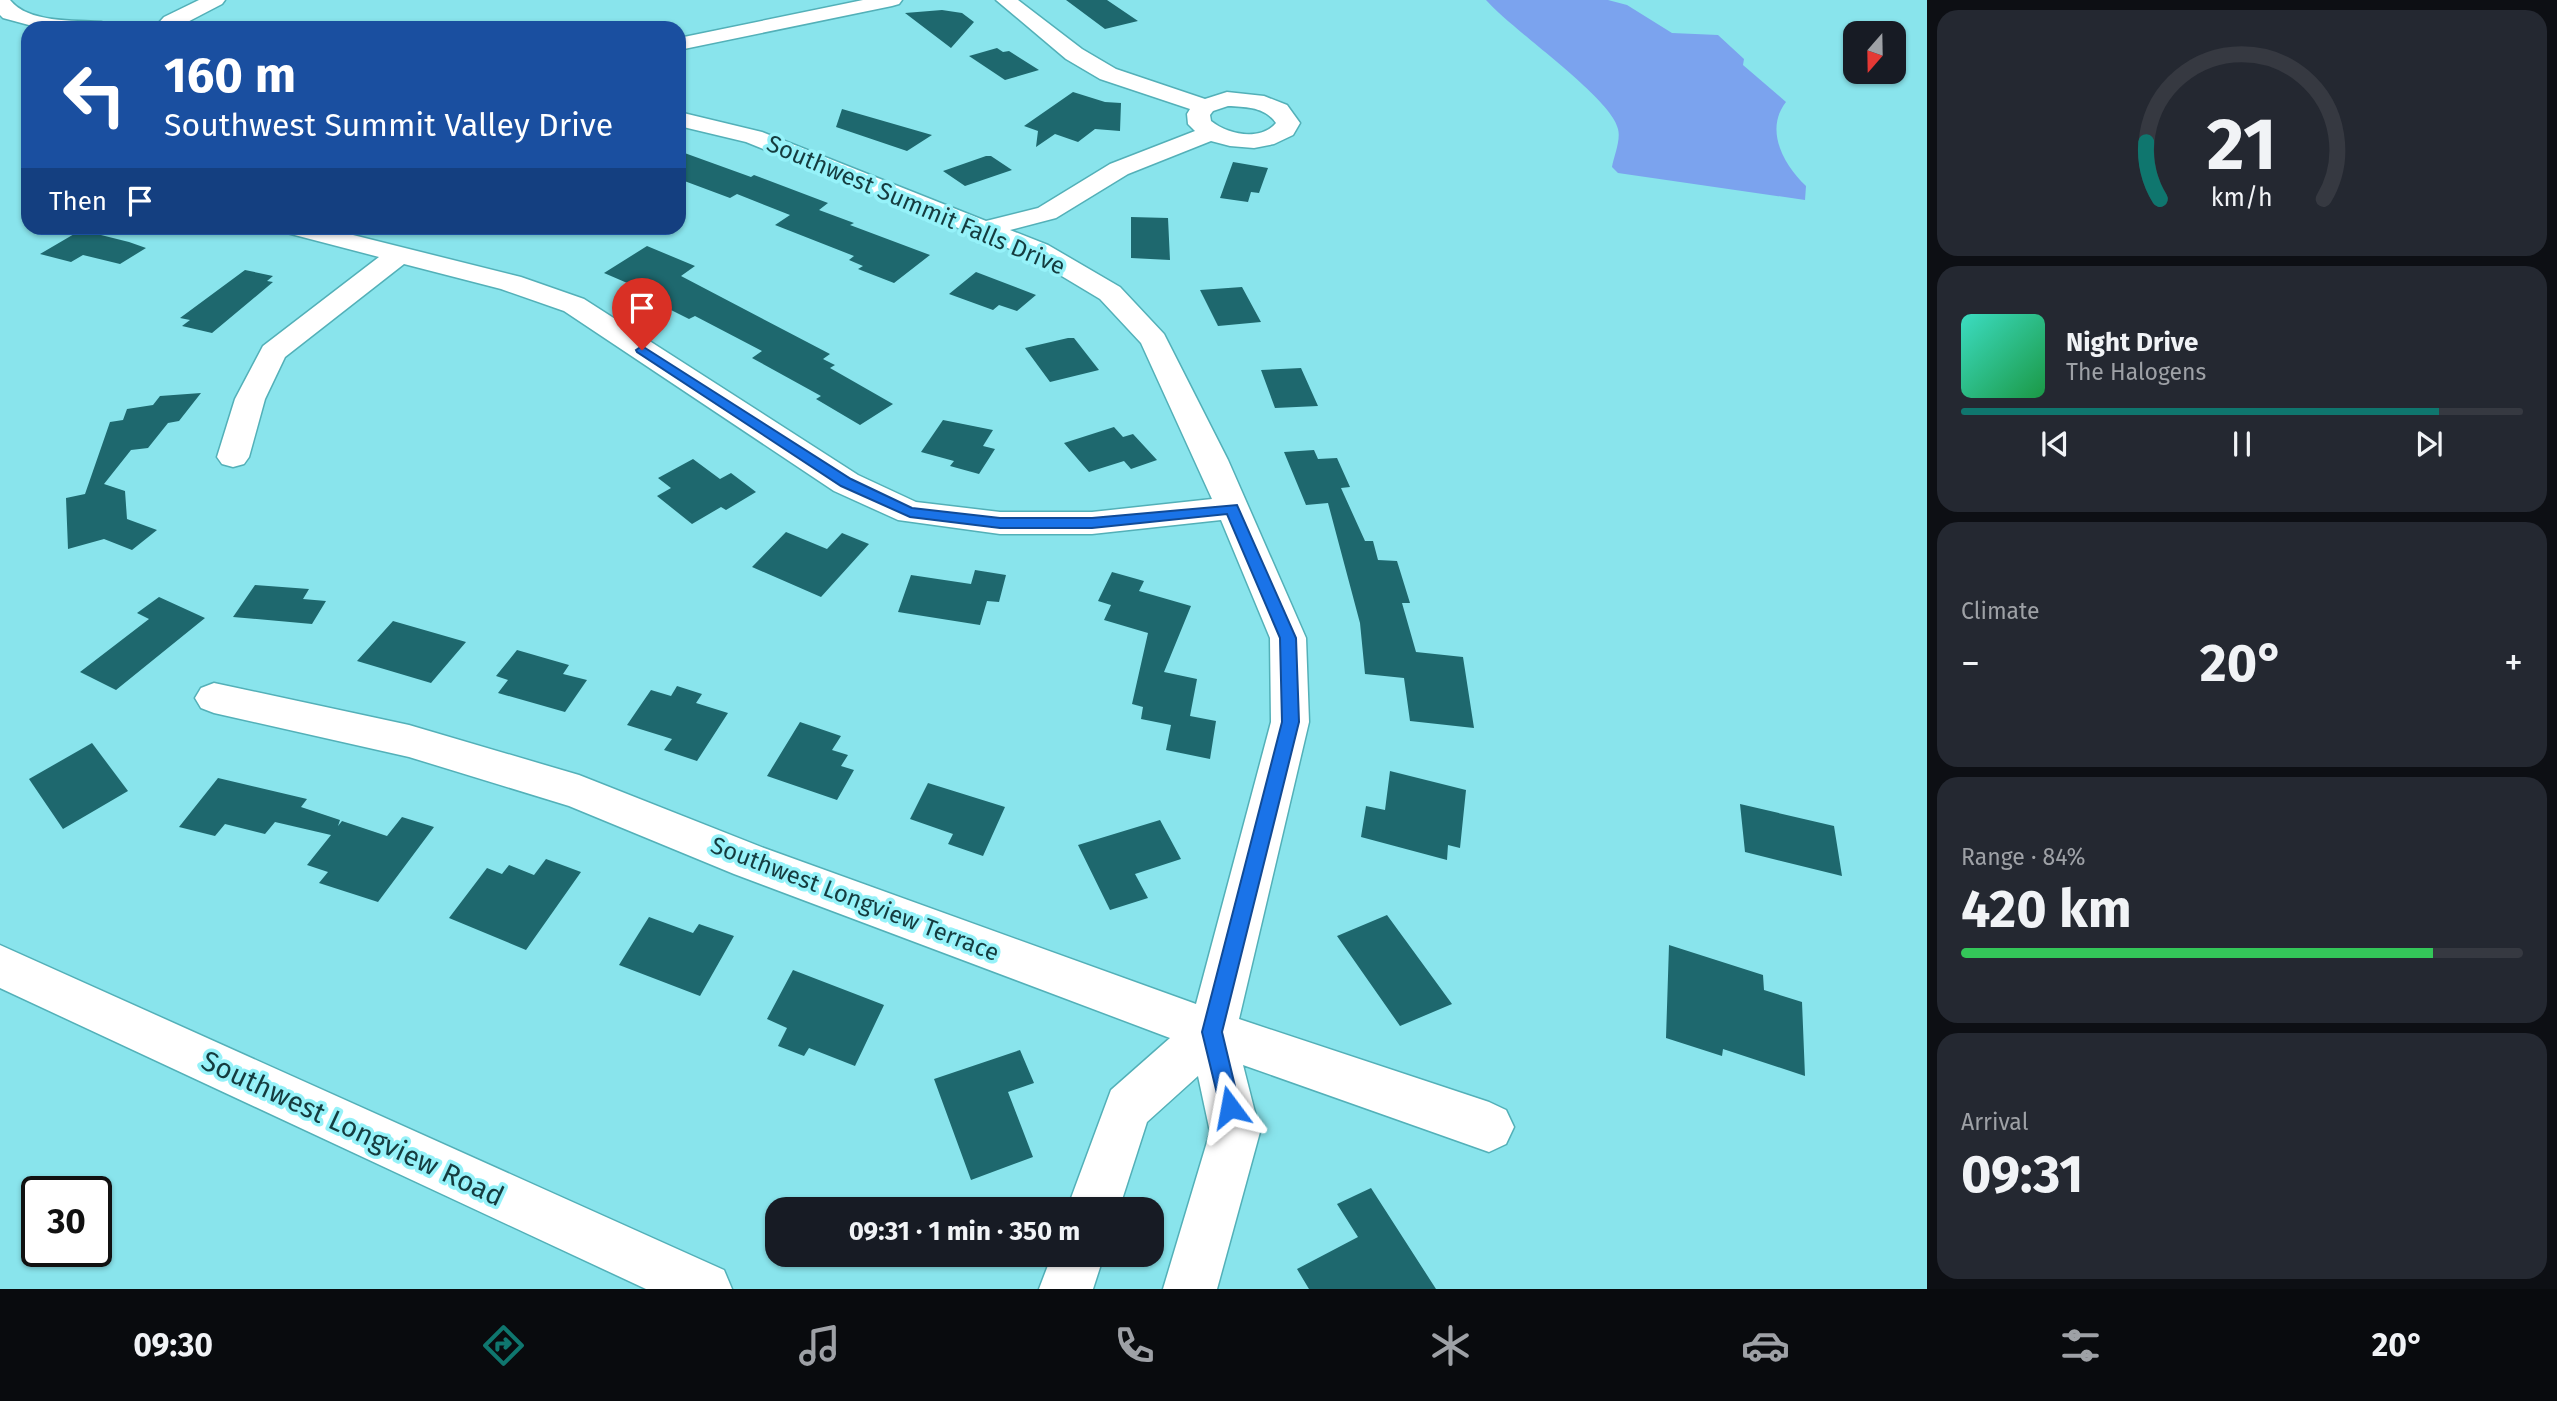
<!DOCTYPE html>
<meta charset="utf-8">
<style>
:root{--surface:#171b24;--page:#242831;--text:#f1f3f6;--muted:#9ea1a6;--line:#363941;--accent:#0f766e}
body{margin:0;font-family:"Fira Sans",sans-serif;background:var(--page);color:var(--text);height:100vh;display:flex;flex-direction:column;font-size:26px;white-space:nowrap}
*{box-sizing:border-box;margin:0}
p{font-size:23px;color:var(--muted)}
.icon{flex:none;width:38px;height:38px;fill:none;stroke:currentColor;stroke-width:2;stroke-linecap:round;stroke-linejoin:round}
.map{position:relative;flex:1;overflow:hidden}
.details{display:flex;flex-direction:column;gap:10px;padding:10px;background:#0d0f14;width:630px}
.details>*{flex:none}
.banner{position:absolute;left:21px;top:21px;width:665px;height:214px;border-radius:21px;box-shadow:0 2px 5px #0004;background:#1a4fa0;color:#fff;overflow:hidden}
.needle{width:46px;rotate:200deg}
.controls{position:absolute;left:1843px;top:21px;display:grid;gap:14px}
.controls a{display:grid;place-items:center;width:63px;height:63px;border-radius:14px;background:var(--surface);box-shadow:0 2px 5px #0004;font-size:35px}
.speed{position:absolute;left:21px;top:1176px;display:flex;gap:14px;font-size:35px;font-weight:700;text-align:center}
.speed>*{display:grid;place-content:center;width:91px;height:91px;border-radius:50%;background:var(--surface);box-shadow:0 2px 5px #0004;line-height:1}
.speed .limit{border:4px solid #111;border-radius:10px;background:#fff;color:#111}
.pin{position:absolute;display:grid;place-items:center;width:60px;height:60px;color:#fff;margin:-72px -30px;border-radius:50% 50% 50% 0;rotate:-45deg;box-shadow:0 0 7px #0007}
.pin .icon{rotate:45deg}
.me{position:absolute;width:77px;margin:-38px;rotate:347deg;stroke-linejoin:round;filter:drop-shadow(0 0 5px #0008)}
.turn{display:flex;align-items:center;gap:24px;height:147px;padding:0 28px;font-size:32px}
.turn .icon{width:91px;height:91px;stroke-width:2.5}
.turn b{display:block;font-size:49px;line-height:60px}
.then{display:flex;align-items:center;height:66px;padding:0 28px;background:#0003;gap:14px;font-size:26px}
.big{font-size:52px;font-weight:700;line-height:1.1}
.details .card{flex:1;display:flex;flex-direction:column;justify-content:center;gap:10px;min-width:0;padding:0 24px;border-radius:21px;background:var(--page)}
.details .dial{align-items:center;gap:0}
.dial svg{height:182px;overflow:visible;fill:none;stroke:var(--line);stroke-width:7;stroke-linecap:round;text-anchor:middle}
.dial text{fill:var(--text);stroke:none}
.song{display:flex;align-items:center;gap:21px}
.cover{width:84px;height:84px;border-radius:10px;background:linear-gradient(135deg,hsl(170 70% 55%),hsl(140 70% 35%))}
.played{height:7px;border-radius:4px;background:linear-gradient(90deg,var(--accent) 85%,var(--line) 85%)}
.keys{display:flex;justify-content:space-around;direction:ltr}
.heat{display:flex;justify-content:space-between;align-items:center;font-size:38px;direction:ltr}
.charge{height:10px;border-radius:5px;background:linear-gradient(90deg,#34c759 84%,var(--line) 0)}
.trip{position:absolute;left:765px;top:1197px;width:399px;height:70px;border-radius:21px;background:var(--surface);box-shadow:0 2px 5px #0004;font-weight:700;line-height:70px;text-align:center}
.tabs{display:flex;height:112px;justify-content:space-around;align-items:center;background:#090b0e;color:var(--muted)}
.tabs .icon{width:49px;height:49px}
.tabs .active{color:var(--accent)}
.tabs b{font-size:32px;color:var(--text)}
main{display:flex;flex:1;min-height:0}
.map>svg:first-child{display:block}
</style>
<main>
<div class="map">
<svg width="1927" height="1289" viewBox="0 0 1927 1289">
<rect width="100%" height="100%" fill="#89e4ec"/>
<path fill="#7ba3ee" d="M 1486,0 L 1608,0 L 1627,5 L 1672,33 L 1718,35 L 1744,59 L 1743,65 L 1786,102 C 1764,130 1784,165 1806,186 L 1805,200 L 1618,173 L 1612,167 C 1614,156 1621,140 1618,129 C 1612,98 1512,30 1486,0 Z"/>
<path fill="#1e686e" d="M 1066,0 L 1107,0 L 1138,21 L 1105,29 Z
M 942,10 L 962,13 L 974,22 L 951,48 L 905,13 Z
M 997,48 L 1003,52 L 1009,51 L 1039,70 L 1005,80 L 969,56 Z
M 1073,92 L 1105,102 L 1121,103 L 1120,131 L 1095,129 L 1078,142 L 1055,134 L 1036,147 L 1038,131 L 1024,126 Z
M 842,109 L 932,135 L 907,151 L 836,127 Z
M 679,151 L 751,177 L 754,175 L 828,203 L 819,210 L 854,223 L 850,225 L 930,255 L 894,283 L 858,269 L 863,266 L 849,260 L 854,256 L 775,225 L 790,215 L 737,194 L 730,198 L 679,179 Z
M 986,156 L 991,156 L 1012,170 L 965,186 L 943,171 Z
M 1233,162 L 1268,168 L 1259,193 L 1251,192 L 1248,202 L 1220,198 Z
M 1131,217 L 1168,218 L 1170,260 L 1131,258 Z
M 81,230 L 129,242 L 146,248 L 120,264 L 83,255 L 71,262 L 40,254 Z
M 647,246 L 695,266 L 681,276 L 830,354 L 823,359 L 835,365 L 830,368 L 893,404 L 860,425 L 816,399 L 821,396 L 752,358 L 762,351 L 695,316 L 689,319 L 661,305 L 669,301 L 604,273 Z
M 245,270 L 273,276 L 267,281 L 273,282 L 212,333 L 182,326 L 190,320 L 180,318 Z
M 976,272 L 1036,295 L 1017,311 L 999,305 L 993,310 L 949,294 Z
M 1242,287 L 1261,322 L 1218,326 L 1200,290 Z
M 1068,338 L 1074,338 L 1099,370 L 1050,382 L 1025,348 Z
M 1301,368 L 1318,406 L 1275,408 L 1261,370 Z
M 201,393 L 179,421 L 168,423 L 148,448 L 131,450 L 104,484 L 125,491 L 127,519 L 157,530 L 132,550 L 104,539 L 68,549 L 66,498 L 85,494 L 110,422 L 123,420 L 127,409 L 153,405 L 160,396 Z
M 943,420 L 993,430 L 983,446 L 995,449 L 979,474 L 950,466 L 954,461 L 921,452 Z
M 1114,427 L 1123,437 L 1133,434 L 1157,460 L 1131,469 L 1124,461 L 1089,472 L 1064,443 Z
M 1314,450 L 1318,459 L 1337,458 L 1350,487 L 1341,488 L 1365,541 L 1373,541 L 1378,560 L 1397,561 L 1410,603 L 1402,603 L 1416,652 L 1463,657 L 1474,728 L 1410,721 L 1404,678 L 1365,674 L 1360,623 L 1328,503 L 1306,505 L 1284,452 Z
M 693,459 L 720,479 L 731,473 L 756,492 L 726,510 L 721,507 L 692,524 L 657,496 L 671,488 L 658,478 Z
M 786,532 L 827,549 L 842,533 L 869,544 L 821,597 L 752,567 Z
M 975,570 L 1006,575 L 999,602 L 987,601 L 980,625 L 898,612 L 911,575 L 971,584 Z
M 1112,572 L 1144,581 L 1139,591 L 1191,606 L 1164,672 L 1197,679 L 1190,716 L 1216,721 L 1210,759 L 1166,750 L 1171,725 L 1141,719 L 1143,707 L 1132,704 L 1148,633 L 1104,620 L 1111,605 L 1098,601 Z
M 255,585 L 309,589 L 303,599 L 326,601 L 312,624 L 233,617 Z
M 159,597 L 205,618 L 116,690 L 80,672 L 149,619 L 137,613 Z
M 393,621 L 466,642 L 431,683 L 357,661 Z
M 517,650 L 569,665 L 563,674 L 587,680 L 565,712 L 498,693 L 508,680 L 496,676 Z
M 677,686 L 702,694 L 696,703 L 728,713 L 697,761 L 664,750 L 672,739 L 627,725 L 651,690 L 671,696 Z
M 800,722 L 841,736 L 832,750 L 848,755 L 841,766 L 854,770 L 837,800 L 767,776 Z
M 92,743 L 128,791 L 63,829 L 29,779 Z
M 1390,771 L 1466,790 L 1460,848 L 1448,845 L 1447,860 L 1361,837 L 1366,806 L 1385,810 Z
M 218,778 L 307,799 L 301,807 L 340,820 L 338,826 L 342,821 L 387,836 L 402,817 L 434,827 L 378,902 L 319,883 L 328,872 L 307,865 L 331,835 L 275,822 L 265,834 L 225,824 L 215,836 L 179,827 Z
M 928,783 L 1005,807 L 983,856 L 948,844 L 953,834 L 910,819 Z
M 1740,804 L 1834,826 L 1842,876 L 1745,852 Z
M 1160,820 L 1181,859 L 1135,874 L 1148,898 L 1110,910 L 1078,845 Z
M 546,859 L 581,872 L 526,950 L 449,918 L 487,868 L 502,874 L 509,865 L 534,875 Z
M 1387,915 L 1452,1004 L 1400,1026 L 1337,936 Z
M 649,917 L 693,933 L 699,924 L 734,936 L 700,996 L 619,965 Z
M 1669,945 L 1763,975 L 1764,990 L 1802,1002 L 1805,1076 L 1723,1049 L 1722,1056 L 1666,1038 Z
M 793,970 L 884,1005 L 855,1066 L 809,1048 L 804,1056 L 778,1046 L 787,1028 L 767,1019 Z
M 1020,1050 L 1034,1083 L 1008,1092 L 1033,1157 L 971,1180 L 934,1079 Z
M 1371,1188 L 1436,1289 L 1309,1289 L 1297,1269 L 1358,1237 L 1337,1204 Z"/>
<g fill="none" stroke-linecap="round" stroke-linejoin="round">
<defs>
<path id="minor" d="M 0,0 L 10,0 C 28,23 73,20 101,22 L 108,24 L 111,28 L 40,28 L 3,18 L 0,15 Z
M 199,0 L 225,0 L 222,4 L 176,28 L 154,28 L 164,17 Z
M 863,0 L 902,0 L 899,4 L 892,6 L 679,50 L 679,38 Z
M 996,0 L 1018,0 L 1082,49 L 1116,69 L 1205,99 L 1227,92 L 1264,96 L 1287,105 L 1300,123 L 1293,135 L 1274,144 L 1254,148 L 1230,146 L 1211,141 L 1128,174 L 1056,218 L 1010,230 L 1048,245 L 1120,287 L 1164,334 L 1228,460 L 1306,638 L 1309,722 L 1239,1019 L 1489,1102 L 1506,1110 L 1514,1127 L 1506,1144 L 1489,1152 L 1243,1065 L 1260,1132 L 1217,1289 L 1163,1289 L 1210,1132 L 1198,1076 L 1147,1122 L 1119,1209 L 1067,1209 L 1111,1090 L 1170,1038 L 734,874 L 569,806 L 409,757 L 214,713 L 201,708 L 195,698 L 201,688 L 214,683 L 409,725 L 579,775 L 764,848 L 1196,1004 L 1271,722 L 1270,638 L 1221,520 L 1092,534 L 1000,534 L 898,520 L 834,491 L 564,311 L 501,289 L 404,264 L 285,357 L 265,399 L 249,457 L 244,464 L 233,467 L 222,464 L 217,457 L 235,399 L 263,346 L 379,257 L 287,233 L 283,228 L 325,228 L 521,277 L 584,299 L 858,475 L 916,502 L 1000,512 L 1092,512 L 1212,499 L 1141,343 L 1100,299 L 1030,257 L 746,142 L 679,126 L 679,112 L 762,132 L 986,221 L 1038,208 L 1110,164 L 1195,131 L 1188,124 L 1187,114 L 1190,109 L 1100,79 L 1066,59 ZM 1228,106 C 1247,107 1265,107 1276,123 C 1261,141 1228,135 1211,121 L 1210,115 L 1213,111 Z
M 0,945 L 724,1270 L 732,1289 L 646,1289 L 0,988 Z
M 1052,1255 L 1104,1255 L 1093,1289 L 1039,1289 Z"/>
</defs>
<use href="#minor" stroke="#53b0b8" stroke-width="3"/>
<use href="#minor" fill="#fff" fill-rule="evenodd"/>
</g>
<path fill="#1a73e8" stroke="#114b97" stroke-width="2" d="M 642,346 L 851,479 L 912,508 L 1000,518 L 1092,518 L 1237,505 L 1296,638 L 1299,722 L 1222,1032 L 1240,1107 L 1237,1114 L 1230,1117 L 1222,1114 L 1202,1032 L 1282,722 L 1280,638 L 1227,514 L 1092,528 L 1000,528 L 910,517 L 841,486 L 637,352 L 636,350 Z"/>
<g text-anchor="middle" stroke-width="7" stroke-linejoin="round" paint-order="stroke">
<g font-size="24" fill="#153c3f" stroke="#96f2f9">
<text transform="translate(916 205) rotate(23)" y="8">Southwest Summit Falls Drive</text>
<text transform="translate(855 899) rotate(21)" y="8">Southwest Longview Terrace</text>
</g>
<g font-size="28" fill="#153c3f" stroke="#96f2f9">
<text transform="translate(353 1128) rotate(25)" y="10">Southwest Longview Road</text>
</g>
</g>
</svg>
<div class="controls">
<a><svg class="needle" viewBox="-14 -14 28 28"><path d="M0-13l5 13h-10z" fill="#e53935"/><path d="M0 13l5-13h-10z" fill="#9ea1a6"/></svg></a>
</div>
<div class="speed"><div class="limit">30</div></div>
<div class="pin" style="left:642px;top:350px;background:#d93025"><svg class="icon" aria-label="arrive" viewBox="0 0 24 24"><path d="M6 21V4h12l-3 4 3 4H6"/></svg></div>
<svg class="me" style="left:1230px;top:1107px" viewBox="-20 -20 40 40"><path d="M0-17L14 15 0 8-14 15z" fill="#1a73e8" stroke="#fff" stroke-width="4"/></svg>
<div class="trip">09:31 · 1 min · 350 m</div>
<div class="banner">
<div class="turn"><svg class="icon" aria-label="left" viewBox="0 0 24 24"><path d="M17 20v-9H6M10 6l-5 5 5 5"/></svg><div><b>160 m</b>Southwest Summit Valley Drive</div></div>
<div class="then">Then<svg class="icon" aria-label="arrive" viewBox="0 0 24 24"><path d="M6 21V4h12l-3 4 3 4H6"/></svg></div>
</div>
</div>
<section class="details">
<div class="card dial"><svg viewBox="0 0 100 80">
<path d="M14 69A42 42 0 1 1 86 69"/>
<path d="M14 69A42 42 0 0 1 8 44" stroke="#0f766e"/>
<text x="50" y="56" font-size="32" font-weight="700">21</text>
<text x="50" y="72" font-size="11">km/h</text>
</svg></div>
<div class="card">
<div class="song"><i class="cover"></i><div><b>Night Drive</b><p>The Halogens</p></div></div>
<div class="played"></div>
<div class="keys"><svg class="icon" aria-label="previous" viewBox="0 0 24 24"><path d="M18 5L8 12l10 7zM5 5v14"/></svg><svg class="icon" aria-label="pause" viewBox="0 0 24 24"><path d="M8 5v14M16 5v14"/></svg><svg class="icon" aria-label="next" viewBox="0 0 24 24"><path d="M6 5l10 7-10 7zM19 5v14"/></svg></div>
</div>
<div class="card"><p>Climate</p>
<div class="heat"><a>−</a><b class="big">20°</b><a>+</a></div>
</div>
<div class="card"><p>Range · 84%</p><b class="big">420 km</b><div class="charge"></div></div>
<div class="card"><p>Arrival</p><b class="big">09:31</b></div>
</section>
</main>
<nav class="tabs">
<b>09:30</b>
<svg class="icon active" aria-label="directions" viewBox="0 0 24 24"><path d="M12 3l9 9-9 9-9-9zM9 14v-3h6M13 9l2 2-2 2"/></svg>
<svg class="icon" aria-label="music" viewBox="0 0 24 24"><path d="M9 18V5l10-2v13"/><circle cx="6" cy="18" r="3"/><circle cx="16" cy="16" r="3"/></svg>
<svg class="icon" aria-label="phone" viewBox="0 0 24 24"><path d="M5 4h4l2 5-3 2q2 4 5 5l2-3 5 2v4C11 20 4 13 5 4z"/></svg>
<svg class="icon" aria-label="climate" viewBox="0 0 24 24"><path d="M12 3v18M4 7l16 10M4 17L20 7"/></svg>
<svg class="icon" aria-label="car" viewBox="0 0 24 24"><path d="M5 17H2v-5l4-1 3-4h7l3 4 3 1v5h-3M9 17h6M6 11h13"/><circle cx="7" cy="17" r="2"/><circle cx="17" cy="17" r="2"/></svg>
<svg class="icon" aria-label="filters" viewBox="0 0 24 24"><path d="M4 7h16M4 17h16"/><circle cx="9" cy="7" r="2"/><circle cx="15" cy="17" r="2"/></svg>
<b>20°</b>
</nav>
